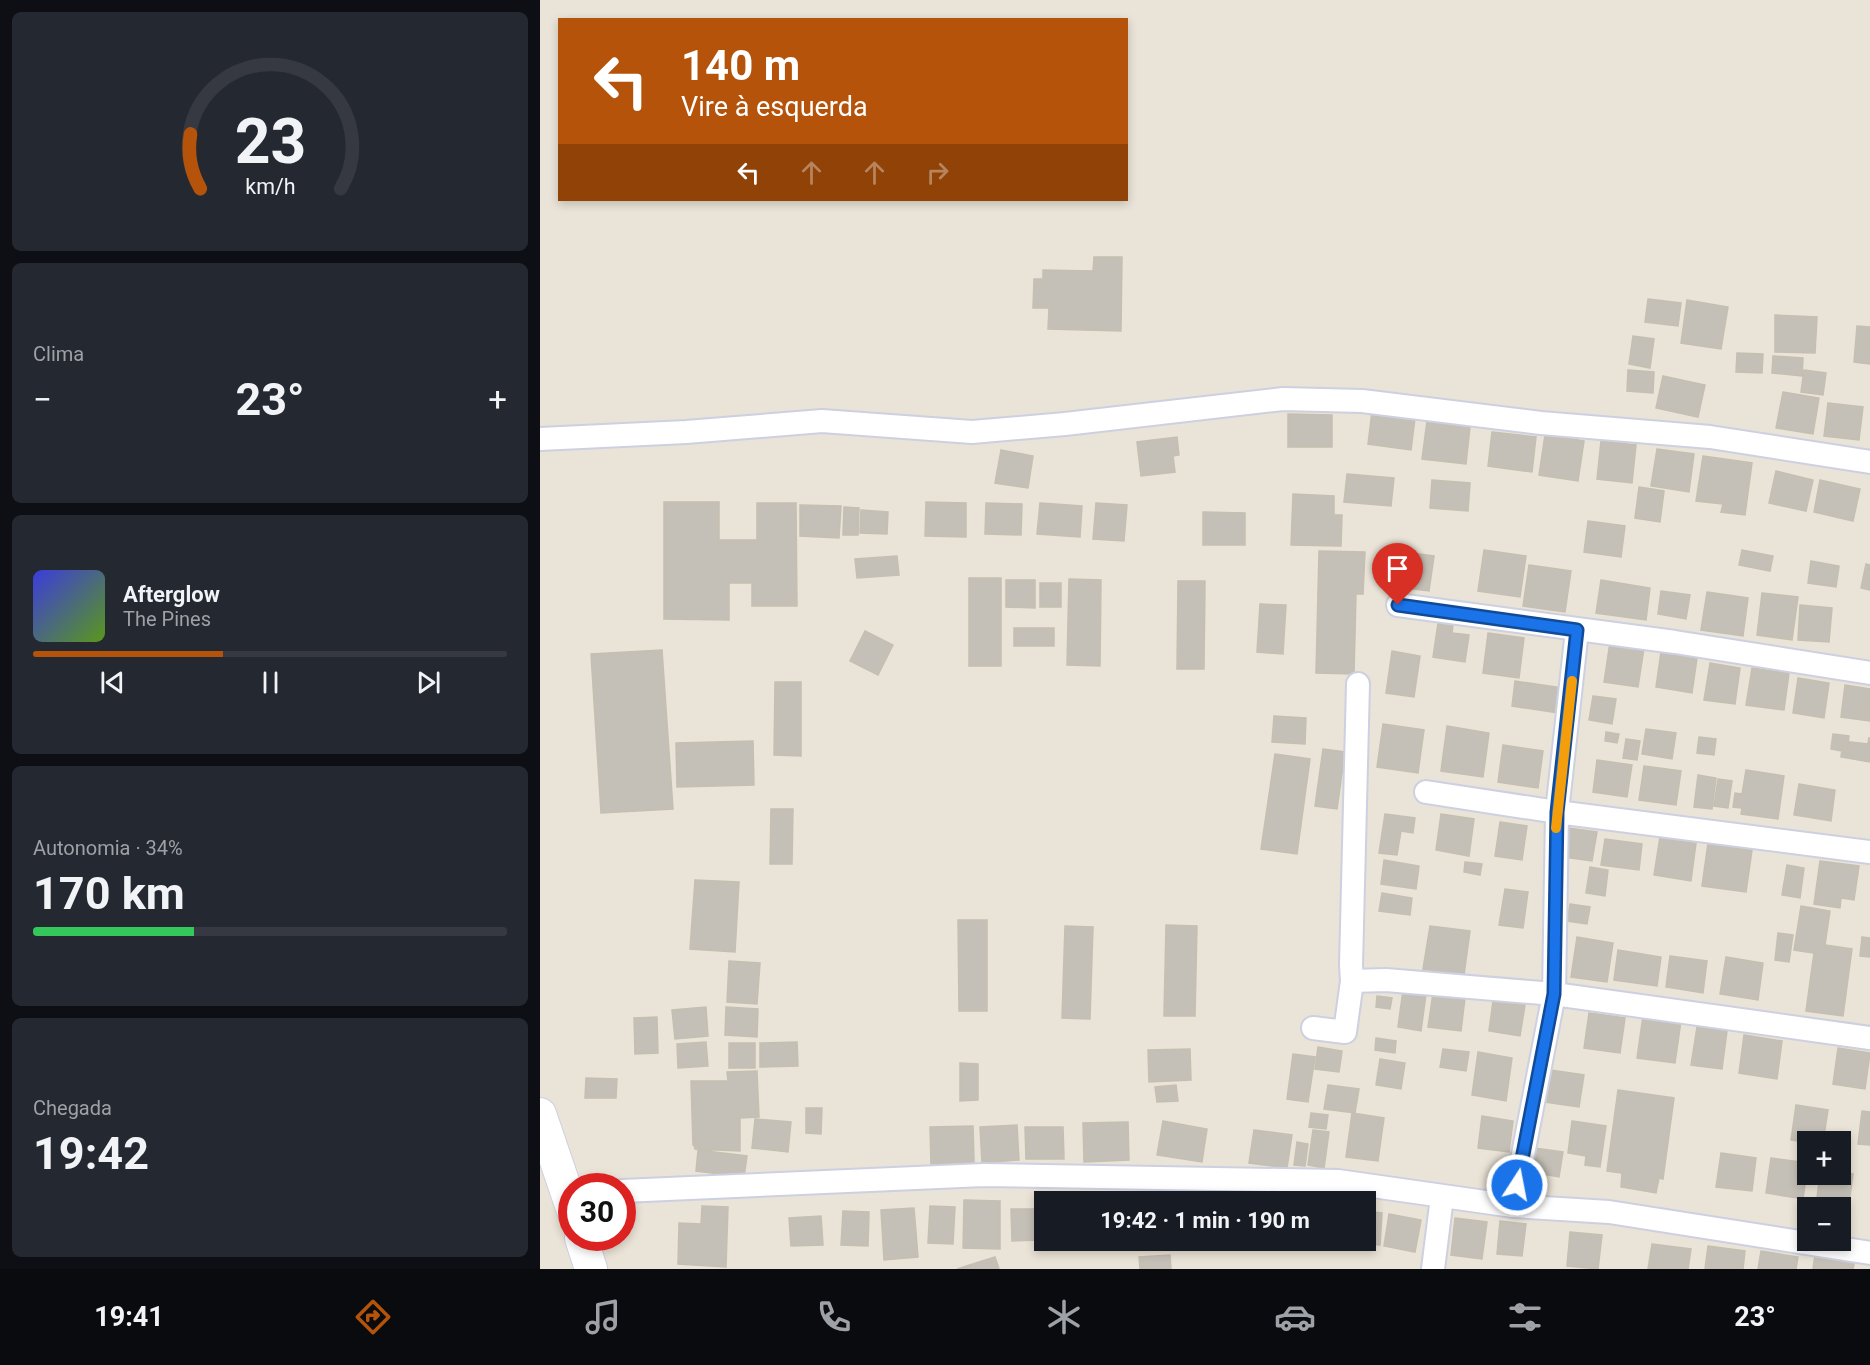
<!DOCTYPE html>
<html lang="pt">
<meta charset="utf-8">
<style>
:root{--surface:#171b24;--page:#242831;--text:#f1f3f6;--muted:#9ea1a6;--line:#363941;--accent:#b45309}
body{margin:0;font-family:Roboto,sans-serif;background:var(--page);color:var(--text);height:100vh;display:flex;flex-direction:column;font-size:22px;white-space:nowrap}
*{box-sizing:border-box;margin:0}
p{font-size:20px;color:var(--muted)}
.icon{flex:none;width:33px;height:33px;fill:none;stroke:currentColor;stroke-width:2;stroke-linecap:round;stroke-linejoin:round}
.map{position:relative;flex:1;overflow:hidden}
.panel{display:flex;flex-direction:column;gap:12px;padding:12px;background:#0d0f14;width:540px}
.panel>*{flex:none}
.banner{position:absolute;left:18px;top:18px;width:570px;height:183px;border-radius:0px;box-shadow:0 3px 9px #0003;background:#b45309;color:#fff;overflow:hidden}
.tools{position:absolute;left:1257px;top:1131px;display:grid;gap:12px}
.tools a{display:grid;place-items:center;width:54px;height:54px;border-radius:0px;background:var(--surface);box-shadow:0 3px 9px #0003;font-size:30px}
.speed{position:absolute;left:18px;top:1173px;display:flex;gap:12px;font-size:30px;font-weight:700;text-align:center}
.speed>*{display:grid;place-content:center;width:78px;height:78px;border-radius:50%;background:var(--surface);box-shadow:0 3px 9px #0003;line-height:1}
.speed .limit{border:9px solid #d22;background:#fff;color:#111}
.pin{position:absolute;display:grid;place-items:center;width:51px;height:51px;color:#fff;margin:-62px -26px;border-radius:50% 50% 50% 0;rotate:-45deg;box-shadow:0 0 6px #0007}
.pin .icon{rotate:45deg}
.me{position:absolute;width:66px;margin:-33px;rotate:11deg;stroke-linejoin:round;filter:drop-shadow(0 0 4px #0008)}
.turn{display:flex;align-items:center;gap:21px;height:126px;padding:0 24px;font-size:27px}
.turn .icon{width:78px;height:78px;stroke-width:2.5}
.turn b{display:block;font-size:42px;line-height:51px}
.lanes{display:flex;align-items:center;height:57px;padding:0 24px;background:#0003;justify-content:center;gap:30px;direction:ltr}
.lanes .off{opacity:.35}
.big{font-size:45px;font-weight:700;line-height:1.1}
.panel .widget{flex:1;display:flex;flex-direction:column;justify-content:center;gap:9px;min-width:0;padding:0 21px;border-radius:9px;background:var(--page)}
.panel .dial{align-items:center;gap:0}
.dial svg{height:156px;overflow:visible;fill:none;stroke:var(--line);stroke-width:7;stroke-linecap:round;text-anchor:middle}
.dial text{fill:var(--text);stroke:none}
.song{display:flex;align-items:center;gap:18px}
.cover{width:72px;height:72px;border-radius:9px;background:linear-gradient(135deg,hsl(240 70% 55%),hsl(90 70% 35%))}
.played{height:6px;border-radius:3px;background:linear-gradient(90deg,var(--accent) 40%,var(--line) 40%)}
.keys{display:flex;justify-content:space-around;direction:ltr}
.heat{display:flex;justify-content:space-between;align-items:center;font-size:33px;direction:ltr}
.charge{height:9px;border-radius:4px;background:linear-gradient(90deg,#34c759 34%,var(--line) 0)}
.trip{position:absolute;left:494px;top:1191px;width:342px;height:60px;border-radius:0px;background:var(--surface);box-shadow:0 3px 9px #0003;font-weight:700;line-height:60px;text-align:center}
.tabs{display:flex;height:96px;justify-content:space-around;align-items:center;background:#090b0e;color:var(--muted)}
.tabs .icon{width:42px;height:42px}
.tabs .on{color:var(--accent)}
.tabs b{font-size:27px;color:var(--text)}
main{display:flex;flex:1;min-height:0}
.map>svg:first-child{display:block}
</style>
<main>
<section class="panel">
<div class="widget dial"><svg viewBox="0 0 100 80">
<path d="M14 69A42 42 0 1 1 86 69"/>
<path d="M14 69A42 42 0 0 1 9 41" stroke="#b45309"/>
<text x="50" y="56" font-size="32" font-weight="700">23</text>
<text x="50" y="72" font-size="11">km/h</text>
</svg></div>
<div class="widget"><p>Clima</p>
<div class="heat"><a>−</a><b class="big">23°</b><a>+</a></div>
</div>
<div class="widget">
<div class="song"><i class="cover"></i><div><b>Afterglow</b><p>The Pines</p></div></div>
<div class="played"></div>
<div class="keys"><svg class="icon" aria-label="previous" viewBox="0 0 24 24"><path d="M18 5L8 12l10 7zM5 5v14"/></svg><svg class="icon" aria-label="pause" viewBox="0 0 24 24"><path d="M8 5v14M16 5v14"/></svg><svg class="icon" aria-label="next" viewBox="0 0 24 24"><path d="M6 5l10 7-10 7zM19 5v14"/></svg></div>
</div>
<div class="widget"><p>Autonomia · 34%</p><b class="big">170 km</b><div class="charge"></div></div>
<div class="widget"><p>Chegada</p><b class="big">19:42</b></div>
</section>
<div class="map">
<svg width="1330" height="1269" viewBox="0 0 1330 1269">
<rect width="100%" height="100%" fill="#eae3d7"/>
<path fill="#c5c0b7" stroke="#c5bfb1" stroke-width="1.5" d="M 554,257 L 582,257 L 581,331 L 508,329 L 509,308 L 493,308 L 494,279 L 503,279 L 503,270 L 553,271 Z
M 1108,299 L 1141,303 L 1138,326 L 1105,322 Z
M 1147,300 L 1188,307 L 1181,349 L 1141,343 Z
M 1235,315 L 1277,317 L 1275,353 L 1235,352 Z
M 1317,326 L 1330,327 L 1330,364 L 1314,362 Z
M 1093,336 L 1114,339 L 1110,368 L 1089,364 Z
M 1197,353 L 1223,354 L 1222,373 L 1196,372 Z
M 1233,356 L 1263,358 L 1262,376 L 1232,373 Z
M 1088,370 L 1114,372 L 1113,393 L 1087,391 Z
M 1264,370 L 1286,373 L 1283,395 L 1261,392 Z
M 1123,376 L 1165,385 L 1158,417 L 1116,408 Z
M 1243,392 L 1279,398 L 1273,434 L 1236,428 Z
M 1288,403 L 1323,407 L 1319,440 L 1284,436 Z
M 832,411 L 875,418 L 871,450 L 828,444 Z
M 748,414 L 792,415 L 792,447 L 748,447 Z
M 887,421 L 930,427 L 926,464 L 882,459 Z
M 952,432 L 996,437 L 992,472 L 948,466 Z
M 1005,435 L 1044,441 L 1038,481 L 999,475 Z
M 637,437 L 639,455 L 633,456 L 635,472 L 601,476 L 597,442 Z
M 1061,441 L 1096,445 L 1092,483 L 1057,479 Z
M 1117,449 L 1154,454 L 1149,492 L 1111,486 Z
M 461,450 L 493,456 L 488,488 L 455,483 Z
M 1163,456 L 1212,463 L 1205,515 L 1181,512 L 1183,504 L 1156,501 Z
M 1236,471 L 1273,480 L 1266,511 L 1229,503 Z
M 807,474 L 854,478 L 851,506 L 804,502 Z
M 892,480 L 930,483 L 928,511 L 890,508 Z
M 1280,480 L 1320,489 L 1313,521 L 1274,512 Z
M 1099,487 L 1124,491 L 1120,522 L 1095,518 Z
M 753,494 L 794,496 L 794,515 L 802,515 L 801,546 L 751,545 Z
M 124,502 L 179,502 L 179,540 L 217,540 L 217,503 L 256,503 L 257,606 L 212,606 L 212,583 L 189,583 L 189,620 L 124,619 Z
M 386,502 L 426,503 L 426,537 L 385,536 Z
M 446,503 L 482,504 L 481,535 L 445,534 Z
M 500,503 L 542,506 L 540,537 L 497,534 Z
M 556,503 L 587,505 L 584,541 L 553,539 Z
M 260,505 L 301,506 L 299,538 L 260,536 Z
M 304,507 L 319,508 L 318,535 L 303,535 Z
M 321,510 L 348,512 L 347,534 L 320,533 Z
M 663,512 L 705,513 L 705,545 L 663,545 Z
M 1048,521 L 1085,526 L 1081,557 L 1044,552 Z
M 944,550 L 986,556 L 980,597 L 938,591 Z
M 1202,550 L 1233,556 L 1230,571 L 1199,565 Z
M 779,551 L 825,552 L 823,594 L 816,594 L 814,674 L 776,673 Z
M 856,551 L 894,556 L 889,591 L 851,586 Z
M 357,556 L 359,575 L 317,578 L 315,559 Z
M 1271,561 L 1299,566 L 1296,587 L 1268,583 Z
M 1326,564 L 1330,565 L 1330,590 L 1321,588 Z
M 989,565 L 1031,571 L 1025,612 L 983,606 Z
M 429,578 L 461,578 L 461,666 L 429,666 Z
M 529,579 L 561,580 L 560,666 L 527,665 Z
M 466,580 L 495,580 L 495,608 L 466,607 Z
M 1061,580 L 1110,588 L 1106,620 L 1056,613 Z
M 638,581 L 665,581 L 664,669 L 637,669 Z
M 500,583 L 521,583 L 521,607 L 500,607 Z
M 1121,591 L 1150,595 L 1146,619 L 1118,614 Z
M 1167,592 L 1208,598 L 1203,636 L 1161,630 Z
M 1222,593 L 1258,597 L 1252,640 L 1217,635 Z
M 720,604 L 746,605 L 743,654 L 717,652 Z
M 1260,605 L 1292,608 L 1289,642 L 1258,640 Z
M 898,623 L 913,625 L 912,633 L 929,635 L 925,662 L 893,657 Z
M 474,628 L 514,628 L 514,646 L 474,646 Z
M 325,631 L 353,645 L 338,675 L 310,661 Z
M 948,633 L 984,638 L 979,678 L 943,673 Z
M 1070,642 L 1104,648 L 1098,687 L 1064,682 Z
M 122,650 L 133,809 L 61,813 L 51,654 Z
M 852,651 L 880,656 L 874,697 L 846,693 Z
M 1121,652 L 1157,658 L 1152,693 L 1116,687 Z
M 1170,663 L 1200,668 L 1195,704 L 1164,700 Z
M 1212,668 L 1249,673 L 1244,710 L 1206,705 Z
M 1258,678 L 1289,683 L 1284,718 L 1253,713 Z
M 975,681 L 1022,688 L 1018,713 L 972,706 Z
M 235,682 L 261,682 L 261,756 L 234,755 Z
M 1305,685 L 1330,689 L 1330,721 L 1301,717 Z
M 1053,696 L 1076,699 L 1072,724 L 1049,720 Z
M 734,716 L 766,718 L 765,744 L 732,742 Z
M 843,724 L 884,730 L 878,773 L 837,767 Z
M 907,726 L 949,733 L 943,777 L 901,771 Z
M 1106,729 L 1136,733 L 1132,759 L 1102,754 Z
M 1066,732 L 1079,734 L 1077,743 L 1065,741 Z
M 1293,734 L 1309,736 L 1307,752 L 1291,749 Z
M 1159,737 L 1176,739 L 1174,755 L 1157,753 Z
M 1329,737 L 1330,762 L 1301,757 L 1303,741 L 1328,744 Z
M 1086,739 L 1100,741 L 1097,760 L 1083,758 Z
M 213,741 L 214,785 L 137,787 L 136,743 Z
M 963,745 L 1003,751 L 998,788 L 958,782 Z
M 783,749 L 805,752 L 797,809 L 775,806 Z
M 735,754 L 770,759 L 757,854 L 721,849 Z
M 1057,760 L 1092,765 L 1087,797 L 1053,792 Z
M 1104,766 L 1141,771 L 1136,805 L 1099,800 Z
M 1206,770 L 1244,776 L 1238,819 L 1201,814 L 1202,808 L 1193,807 L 1195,793 L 1202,794 Z
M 1158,775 L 1176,778 L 1172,809 L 1154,807 Z
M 1178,779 L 1192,781 L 1188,808 L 1174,806 Z
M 1259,784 L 1295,790 L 1291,821 L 1254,815 Z
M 231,809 L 253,809 L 252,864 L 230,864 Z
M 845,814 L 875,818 L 873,833 L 861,831 L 857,855 L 839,853 Z
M 901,814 L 934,819 L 929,856 L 896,850 Z
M 960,822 L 987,826 L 982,860 L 955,856 Z
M 1028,828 L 1057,832 L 1052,861 L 1024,857 Z
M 1120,837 L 1156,843 L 1151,881 L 1114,875 Z
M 1065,839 L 1102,844 L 1099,870 L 1061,865 Z
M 1168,843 L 1212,850 L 1206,892 L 1162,886 Z
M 844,860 L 879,866 L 876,889 L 841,884 Z
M 1280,861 L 1319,866 L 1314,900 L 1301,898 L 1300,908 L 1274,904 Z
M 925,862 L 942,864 L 940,875 L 924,872 Z
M 1247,865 L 1264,868 L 1260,898 L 1242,895 Z
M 1050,867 L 1068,870 L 1065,896 L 1046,893 Z
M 155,880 L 199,882 L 195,952 L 150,949 Z
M 965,889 L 988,892 L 983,928 L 959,925 Z
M 842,893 L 872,898 L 870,915 L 839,911 Z
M 1030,904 L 1050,907 L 1047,924 L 1027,921 Z
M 1261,906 L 1290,911 L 1285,945 L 1312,949 L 1303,1016 L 1266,1011 L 1274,953 L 1254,950 Z
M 418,920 L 447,920 L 447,1011 L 419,1011 Z
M 626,925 L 657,926 L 655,1016 L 624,1016 Z
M 525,926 L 553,927 L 550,1019 L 522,1018 Z
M 890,926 L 930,931 L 924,975 L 883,969 Z
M 1238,933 L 1253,935 L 1249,962 L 1235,960 Z
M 1037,937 L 1073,943 L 1067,982 L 1031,977 Z
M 1322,937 L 1330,938 L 1330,957 L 1320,956 Z
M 1078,950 L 1121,957 L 1117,986 L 1074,980 Z
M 1130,956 L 1167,961 L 1163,993 L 1126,987 Z
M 1186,957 L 1223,963 L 1218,1000 L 1180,994 Z
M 189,961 L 220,963 L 217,1004 L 187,1002 Z
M 863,990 L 886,994 L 881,1031 L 858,1027 Z
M 893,993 L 925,998 L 921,1031 L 888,1027 Z
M 837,996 L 852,998 L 850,1009 L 836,1007 Z
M 953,1001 L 985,1005 L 980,1036 L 949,1031 Z
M 166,1007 L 168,1036 L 135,1039 L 132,1010 Z
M 186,1007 L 218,1009 L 217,1037 L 185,1035 Z
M 1049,1013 L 1085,1018 L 1080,1053 L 1044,1048 Z
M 1103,1016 L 1141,1021 L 1135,1063 L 1097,1058 Z
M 117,1017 L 118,1053 L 95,1054 L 94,1018 Z
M 1157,1027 L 1187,1031 L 1182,1069 L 1151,1065 Z
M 1204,1035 L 1242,1041 L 1237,1079 L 1199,1073 Z
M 836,1038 L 856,1041 L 855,1053 L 835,1050 Z
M 166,1042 L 168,1066 L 138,1068 L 137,1044 Z
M 257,1042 L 258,1066 L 220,1067 L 220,1043 Z
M 189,1043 L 215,1043 L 215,1068 L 189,1068 Z
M 778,1047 L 802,1051 L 799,1072 L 775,1069 Z
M 1298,1048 L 1330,1053 L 1325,1089 L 1293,1084 Z
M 650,1049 L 651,1080 L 609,1082 L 608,1050 Z
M 903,1049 L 929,1052 L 926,1071 L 900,1067 Z
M 938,1052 L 972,1058 L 966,1101 L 932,1095 Z
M 753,1054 L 775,1057 L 768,1102 L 747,1099 Z
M 840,1059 L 865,1063 L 861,1089 L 836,1085 Z
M 420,1063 L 438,1064 L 438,1100 L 420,1101 Z
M 1010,1070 L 1044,1075 L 1039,1107 L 1005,1102 Z
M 217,1071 L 219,1117 L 200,1118 L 200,1151 L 155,1149 L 154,1145 L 153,1145 L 151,1081 L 188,1081 L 187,1072 Z
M 46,1078 L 77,1079 L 76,1098 L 45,1098 Z
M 636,1085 L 638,1101 L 617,1102 L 615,1087 Z
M 788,1085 L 819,1089 L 815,1113 L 784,1109 Z
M 1078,1090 L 1134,1098 L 1123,1179 L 1119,1178 L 1116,1193 L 1081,1187 L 1082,1173 L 1067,1171 Z
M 1256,1105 L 1288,1110 L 1283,1142 L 1268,1142 L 1251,1140 Z
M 266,1108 L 282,1108 L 281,1134 L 266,1133 Z
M 1322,1111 L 1330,1112 L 1330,1145 L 1318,1144 Z
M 771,1113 L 788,1115 L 786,1129 L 769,1127 Z
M 812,1113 L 844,1118 L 838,1161 L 806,1157 Z
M 942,1116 L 973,1121 L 969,1152 L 938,1148 Z
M 215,1119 L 251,1122 L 248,1152 L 212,1148 Z
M 623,1121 L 667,1129 L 662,1162 L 617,1155 Z
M 1032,1121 L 1066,1126 L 1060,1167 L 1045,1165 L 1046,1156 L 1028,1153 Z
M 588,1122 L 589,1160 L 544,1162 L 543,1123 Z
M 477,1125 L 479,1160 L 442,1163 L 440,1127 Z
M 433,1126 L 434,1162 L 391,1164 L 390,1127 Z
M 485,1127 L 523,1127 L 524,1159 L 486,1159 Z
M 714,1130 L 752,1135 L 747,1168 L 709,1163 Z
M 773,1130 L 789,1132 L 784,1168 L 768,1165 Z
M 1289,1133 L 1306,1136 L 1303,1162 L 1300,1161 L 1300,1142 L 1287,1142 Z
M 757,1142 L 768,1144 L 765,1166 L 754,1165 Z
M 994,1148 L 1023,1152 L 1019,1177 L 990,1172 Z
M 158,1150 L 207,1156 L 204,1177 L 156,1171 Z
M 1181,1153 L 1216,1158 L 1212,1191 L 1176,1187 Z
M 1231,1158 L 1268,1163 L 1263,1199 L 1226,1193 Z
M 1300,1172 L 1313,1174 L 1308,1211 L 1300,1210 L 1300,1208 L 1276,1206 L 1280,1174 L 1300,1174 Z
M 424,1200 L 460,1201 L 460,1249 L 423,1248 Z
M 162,1206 L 188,1207 L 186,1267 L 138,1264 L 139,1223 L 161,1224 Z
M 390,1206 L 415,1207 L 413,1244 L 388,1243 Z
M 374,1208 L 378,1257 L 344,1260 L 341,1210 Z
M 471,1209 L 501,1209 L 502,1240 L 472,1241 Z
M 303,1211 L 329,1212 L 328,1246 L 301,1245 Z
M 825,1211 L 842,1213 L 840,1245 L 802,1242 L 825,1240 Z
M 849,1214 L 881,1220 L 875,1252 L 844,1246 Z
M 281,1216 L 283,1245 L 251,1246 L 249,1218 Z
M 915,1218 L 947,1222 L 942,1259 L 911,1255 Z
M 960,1221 L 986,1224 L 982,1256 L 957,1254 Z
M 1030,1232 L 1062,1235 L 1058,1269 L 1027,1266 Z
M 696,1240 L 735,1240 L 734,1250 L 696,1248 Z
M 1112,1244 L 1151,1249 L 1148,1269 L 1108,1269 Z
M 1168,1246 L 1205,1251 L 1203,1269 L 1165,1269 Z
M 1221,1251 L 1258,1257 L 1256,1269 L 1218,1269 Z
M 1275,1254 L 1315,1260 L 1313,1269 L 1273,1269 Z
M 630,1255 L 631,1269 L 600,1269 L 599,1257 Z
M 455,1257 L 459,1269 L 417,1269 Z"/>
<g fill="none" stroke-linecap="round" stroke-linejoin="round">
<defs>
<path id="street" d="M 0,439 L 146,432 L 282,421 L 432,432 L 525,424 L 743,399 L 822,401 L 1001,423 L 1170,437 L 1330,462
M 858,605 L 1135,642 L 1330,673
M 886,792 L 1017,812 L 1330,852
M 812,981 L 846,980 L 1014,994 L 1330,1038
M 773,1028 L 805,1032 L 812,981 L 811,965 L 818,684
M 82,1191 L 444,1175 L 798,1181 L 973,1206 L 1069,1212 L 1330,1253
M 973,1206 L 1014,994 L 1017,812 L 1037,630
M 893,1269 L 902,1197"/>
<path id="secondary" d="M 0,1114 L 32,1208
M 41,1238 L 51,1269"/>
</defs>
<use href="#street" stroke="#cdd0e1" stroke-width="26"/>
<use href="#secondary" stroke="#cdd0e1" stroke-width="34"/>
<use href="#street" stroke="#fff" stroke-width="22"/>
<use href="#secondary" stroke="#fff" stroke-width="32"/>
</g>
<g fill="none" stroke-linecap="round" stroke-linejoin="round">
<defs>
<path id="route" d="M 858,605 L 1037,630 L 1017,812 L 1014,994 L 977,1185"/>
</defs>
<use href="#route" stroke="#114b97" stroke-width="15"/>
<use href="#route" stroke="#1a73e8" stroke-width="10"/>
<path stroke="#f59e0b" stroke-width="10" d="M 1016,828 L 1032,681"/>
</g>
</svg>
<div class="tools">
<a>+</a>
<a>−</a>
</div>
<div class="speed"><div class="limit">30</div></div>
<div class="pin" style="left:858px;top:605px;background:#d93025"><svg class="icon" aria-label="arrive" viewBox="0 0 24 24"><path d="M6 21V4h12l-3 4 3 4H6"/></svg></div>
<svg class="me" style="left:977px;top:1185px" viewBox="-20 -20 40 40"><circle r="17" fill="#1a73e8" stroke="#fff" stroke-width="3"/><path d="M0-11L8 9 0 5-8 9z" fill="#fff"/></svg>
<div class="trip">19:42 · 1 min · 190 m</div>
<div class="banner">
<div class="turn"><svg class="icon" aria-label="left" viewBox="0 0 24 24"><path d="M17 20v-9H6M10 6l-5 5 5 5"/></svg><div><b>140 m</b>Vire à esquerda</div></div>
<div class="lanes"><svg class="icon" aria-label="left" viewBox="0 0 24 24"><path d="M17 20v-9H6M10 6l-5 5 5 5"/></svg><svg class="icon off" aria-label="ahead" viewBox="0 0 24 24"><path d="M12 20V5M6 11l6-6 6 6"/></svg><svg class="icon off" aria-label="ahead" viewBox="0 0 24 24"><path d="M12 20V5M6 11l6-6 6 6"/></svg><svg class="icon off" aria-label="right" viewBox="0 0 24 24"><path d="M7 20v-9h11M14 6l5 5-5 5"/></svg></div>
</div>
</div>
</main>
<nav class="tabs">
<b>19:41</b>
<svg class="icon on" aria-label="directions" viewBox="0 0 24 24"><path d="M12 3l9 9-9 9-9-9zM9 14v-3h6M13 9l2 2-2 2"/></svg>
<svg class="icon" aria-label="music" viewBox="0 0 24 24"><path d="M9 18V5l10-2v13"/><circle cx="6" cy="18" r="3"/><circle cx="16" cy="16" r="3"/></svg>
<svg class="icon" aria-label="phone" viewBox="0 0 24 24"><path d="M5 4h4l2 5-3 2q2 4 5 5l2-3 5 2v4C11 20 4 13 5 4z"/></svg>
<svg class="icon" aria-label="climate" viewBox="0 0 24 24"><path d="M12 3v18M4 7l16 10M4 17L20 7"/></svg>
<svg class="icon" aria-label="car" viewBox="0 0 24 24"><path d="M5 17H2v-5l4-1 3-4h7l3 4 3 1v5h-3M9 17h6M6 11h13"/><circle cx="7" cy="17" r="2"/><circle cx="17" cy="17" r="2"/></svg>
<svg class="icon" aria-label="filters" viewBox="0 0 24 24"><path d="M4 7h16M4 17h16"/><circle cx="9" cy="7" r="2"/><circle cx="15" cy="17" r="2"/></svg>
<b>23°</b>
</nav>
